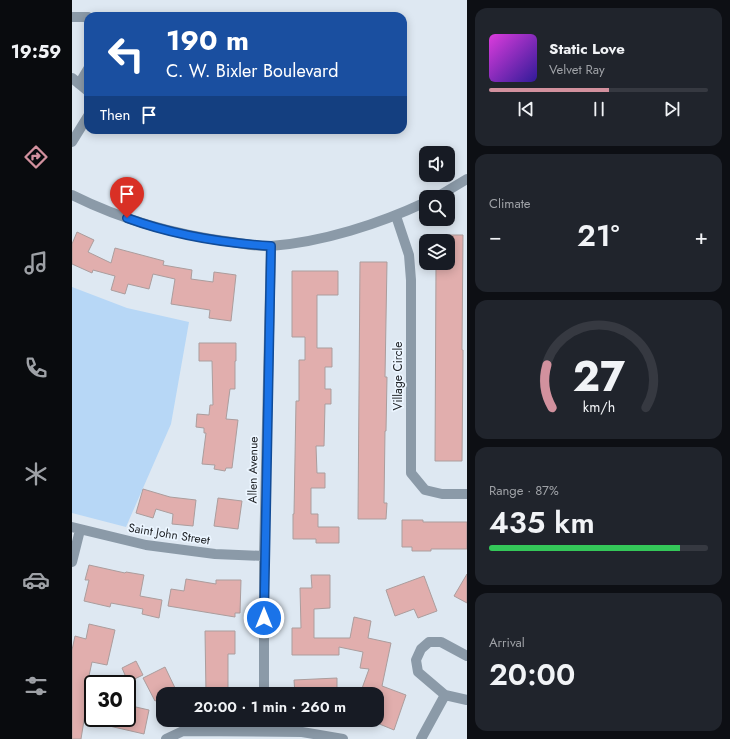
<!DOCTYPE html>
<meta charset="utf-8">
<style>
:root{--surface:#171b24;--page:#20242c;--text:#f1f3f6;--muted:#9ea1a6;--line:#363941;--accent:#d2919e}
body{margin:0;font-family:Jost,sans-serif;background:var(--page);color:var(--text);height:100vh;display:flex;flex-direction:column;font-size:15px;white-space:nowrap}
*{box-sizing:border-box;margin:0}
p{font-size:13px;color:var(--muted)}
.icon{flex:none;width:22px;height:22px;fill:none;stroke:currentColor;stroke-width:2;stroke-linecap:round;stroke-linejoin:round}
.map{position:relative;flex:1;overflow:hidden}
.panel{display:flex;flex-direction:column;gap:8px;padding:8px;background:#0d0f14;width:263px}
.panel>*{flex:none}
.top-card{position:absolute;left:12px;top:12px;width:323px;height:122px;border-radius:12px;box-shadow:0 2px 10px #0003;background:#1a4fa0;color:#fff;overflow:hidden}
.fabs{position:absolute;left:347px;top:146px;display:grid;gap:8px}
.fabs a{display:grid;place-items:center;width:36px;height:36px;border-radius:8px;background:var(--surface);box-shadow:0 2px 10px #0003;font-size:20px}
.speed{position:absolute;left:12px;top:675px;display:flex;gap:8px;font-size:20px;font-weight:700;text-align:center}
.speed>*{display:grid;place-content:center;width:52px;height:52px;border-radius:50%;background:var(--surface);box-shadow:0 2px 10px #0003;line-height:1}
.speed .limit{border:2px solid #111;border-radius:6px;background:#fff;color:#111}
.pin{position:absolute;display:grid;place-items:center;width:34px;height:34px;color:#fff;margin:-41px -17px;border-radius:50% 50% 50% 0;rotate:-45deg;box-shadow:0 0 4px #0007}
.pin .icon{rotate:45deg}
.me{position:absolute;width:44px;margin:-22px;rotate:0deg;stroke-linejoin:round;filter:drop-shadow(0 0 3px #0008)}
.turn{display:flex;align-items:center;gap:14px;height:84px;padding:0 16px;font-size:18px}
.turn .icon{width:52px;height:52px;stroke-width:2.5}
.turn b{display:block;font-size:28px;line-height:34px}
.then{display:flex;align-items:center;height:38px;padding:0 16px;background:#0003;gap:8px;font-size:15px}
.big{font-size:30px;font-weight:600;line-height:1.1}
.panel .card{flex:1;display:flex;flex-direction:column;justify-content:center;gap:6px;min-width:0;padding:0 14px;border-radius:12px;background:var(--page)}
.panel .dial{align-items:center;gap:0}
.dial svg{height:104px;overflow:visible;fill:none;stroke:var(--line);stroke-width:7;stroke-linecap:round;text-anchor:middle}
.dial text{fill:var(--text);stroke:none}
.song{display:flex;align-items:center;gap:12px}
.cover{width:48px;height:48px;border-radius:6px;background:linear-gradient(135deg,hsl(300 70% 55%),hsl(250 70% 35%))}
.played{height:4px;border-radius:2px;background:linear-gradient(90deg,var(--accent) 55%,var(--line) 55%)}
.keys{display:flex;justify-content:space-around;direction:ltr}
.heat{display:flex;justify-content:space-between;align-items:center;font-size:22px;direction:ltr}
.charge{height:6px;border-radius:3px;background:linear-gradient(90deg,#34c759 87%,var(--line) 0)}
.trip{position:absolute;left:84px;top:687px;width:228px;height:40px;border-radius:12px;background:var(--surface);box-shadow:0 2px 10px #0003;font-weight:600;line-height:40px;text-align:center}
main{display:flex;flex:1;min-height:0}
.tabs{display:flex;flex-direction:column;width:72px;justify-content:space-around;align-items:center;background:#090b0e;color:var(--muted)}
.tabs .icon{width:28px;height:28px}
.tabs .active{color:var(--accent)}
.tabs b{font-size:18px;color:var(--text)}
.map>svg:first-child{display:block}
</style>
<main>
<nav class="tabs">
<b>19:59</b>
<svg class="icon active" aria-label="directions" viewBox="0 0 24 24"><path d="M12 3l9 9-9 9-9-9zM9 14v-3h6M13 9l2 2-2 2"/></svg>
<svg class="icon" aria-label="music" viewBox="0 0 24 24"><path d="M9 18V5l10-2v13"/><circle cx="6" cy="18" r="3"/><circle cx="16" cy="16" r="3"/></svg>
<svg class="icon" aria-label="phone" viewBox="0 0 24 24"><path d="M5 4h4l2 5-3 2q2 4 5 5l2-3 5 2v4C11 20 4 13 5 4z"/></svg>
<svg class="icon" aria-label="climate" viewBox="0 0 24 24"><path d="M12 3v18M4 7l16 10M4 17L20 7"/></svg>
<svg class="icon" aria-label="car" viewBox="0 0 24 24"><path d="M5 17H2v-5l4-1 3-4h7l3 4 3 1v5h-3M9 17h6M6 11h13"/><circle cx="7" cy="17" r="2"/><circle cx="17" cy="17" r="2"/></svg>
<svg class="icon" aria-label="filters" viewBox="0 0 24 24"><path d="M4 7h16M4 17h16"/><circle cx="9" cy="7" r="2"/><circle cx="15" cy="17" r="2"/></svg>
</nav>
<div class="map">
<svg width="395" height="739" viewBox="0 0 395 739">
<rect width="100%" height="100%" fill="#dee8f2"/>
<path fill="#b7d7f6" d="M 0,287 L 55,308 L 117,322 L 99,424 L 54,527 L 0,513 Z"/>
<path fill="#e1aead" stroke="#ab9d9d" d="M 5,232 L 22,240 L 16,252 L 39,263 L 43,248 L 92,261 L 91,265 L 120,270 L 119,279 L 141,282 L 142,272 L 164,275 L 159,321 L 137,318 L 138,310 L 99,304 L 103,279 L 81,274 L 77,289 L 56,284 L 53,294 L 39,290 L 43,276 L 21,270 L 20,273 L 0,264 L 0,244 Z
M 376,235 L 391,235 L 390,350 L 391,350 L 390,461 L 363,461 L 364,263 L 376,263 Z
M 288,262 L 315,262 L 313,377 L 315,377 L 314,431 L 313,431 L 312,503 L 315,503 L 314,519 L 286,519 Z
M 220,271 L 266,271 L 266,295 L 245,295 L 245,348 L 260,348 L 260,367 L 253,367 L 253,389 L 259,389 L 259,404 L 253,404 L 252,446 L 244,446 L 245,473 L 253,473 L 253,488 L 239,488 L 239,514 L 246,514 L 246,527 L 267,527 L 267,543 L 244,543 L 244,539 L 221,539 L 221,514 L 222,514 L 224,401 L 227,401 L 227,360 L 233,360 L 233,337 L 220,337 Z
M 127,343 L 164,343 L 164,361 L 163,361 L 163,389 L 158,389 L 154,419 L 166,420 L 160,468 L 154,468 L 153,471 L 142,469 L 143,465 L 130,464 L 134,433 L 132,433 L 132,428 L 124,427 L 125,414 L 137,415 L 138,405 L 141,405 L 140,361 L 127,361 Z
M 71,489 L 98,497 L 124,500 L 121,526 L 100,524 L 101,514 L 84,509 L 81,518 L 64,513 Z
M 146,498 L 170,501 L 166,529 L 142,526 Z
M 330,520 L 351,520 L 351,522 L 395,522 L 395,549 L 359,549 L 359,551 L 340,551 L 340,547 L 330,547 Z
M 17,565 L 53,573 L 54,572 L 72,575 L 68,596 L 90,600 L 87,618 L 70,614 L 71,609 L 39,603 L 38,607 L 12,601 L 17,580 L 13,580 Z
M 395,574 L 395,603 L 382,596 Z
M 239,575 L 258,575 L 258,608 L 242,609 L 242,638 L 278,638 L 282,617 L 299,621 L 296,638 L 319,643 L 310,686 L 334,695 L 322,730 L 305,723 L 305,694 L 288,694 L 297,669 L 288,668 L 291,652 L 267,647 L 267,655 L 220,655 L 220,628 L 229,628 L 228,588 L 240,588 Z
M 352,576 L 365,611 L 346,618 L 342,609 L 323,616 L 314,590 Z
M 114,579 L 144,584 L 144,580 L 169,580 L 168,613 L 163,613 L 163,617 L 96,606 L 99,589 L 112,591 Z
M 17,624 L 43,630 L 35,665 L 20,662 L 13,694 L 21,696 L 21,699 L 18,709 L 14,708 L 9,739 L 0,739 L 0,650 L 3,636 L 14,639 Z
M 133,631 L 163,631 L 163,654 L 156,654 L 156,694 L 134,694 Z
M 64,661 L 71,675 L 56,682 L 50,668 Z
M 93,667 L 104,690 L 96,694 L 91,694 L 91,697 L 83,701 L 71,678 Z
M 265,678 L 265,694 L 223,694 L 222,680 Z
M 55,705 L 77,710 L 72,734 L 20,722 L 20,718 L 55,718 Z"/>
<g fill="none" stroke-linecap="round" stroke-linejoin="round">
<path stroke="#8b9aa8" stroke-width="10" d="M 0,17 L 16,17
M 0,78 L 16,91
M 7,84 L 16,69
M 0,142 L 16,116
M 0,195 C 50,220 104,235 160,242 C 173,244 186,247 199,246 C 251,242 307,224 354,202
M 365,197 L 395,179
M 324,216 L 337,255 L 339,280 L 339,473 L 353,490 L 370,494 L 395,494
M 0,527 L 74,545 L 143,554 L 192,556
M 0,562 L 8,530
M 395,656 L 369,642 L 357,642 L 349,649 L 344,660 L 346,672 L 373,695 L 395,700
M 192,694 L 192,556 L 199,246
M 192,731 L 192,720
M 94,739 L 111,731 L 230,732 L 271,739
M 349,739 L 373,695"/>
</g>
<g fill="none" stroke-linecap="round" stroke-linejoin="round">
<defs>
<path id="route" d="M 55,218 C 101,235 151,243 199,246 L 192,618"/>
</defs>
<use href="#route" stroke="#114b97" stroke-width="10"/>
<use href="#route" stroke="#1a73e8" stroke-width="7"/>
</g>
<g text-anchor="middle" stroke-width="3.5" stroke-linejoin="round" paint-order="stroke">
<g font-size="12" fill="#212428" stroke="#ebf5ff">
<text transform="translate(326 376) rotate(-90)" y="4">Village Circle</text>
<text transform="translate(181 470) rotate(-89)" y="4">Allen Avenue</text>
<text transform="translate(97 534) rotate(9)" y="4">Saint John Street</text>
</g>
</g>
</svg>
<div class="fabs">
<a><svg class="icon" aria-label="sound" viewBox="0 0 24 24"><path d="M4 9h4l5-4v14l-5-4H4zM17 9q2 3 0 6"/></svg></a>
<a><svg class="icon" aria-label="search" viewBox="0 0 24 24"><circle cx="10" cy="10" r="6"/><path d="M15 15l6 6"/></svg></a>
<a><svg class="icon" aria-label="layers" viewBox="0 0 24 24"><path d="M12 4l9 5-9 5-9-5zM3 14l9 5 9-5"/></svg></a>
</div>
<div class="speed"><div class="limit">30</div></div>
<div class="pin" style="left:55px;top:218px;background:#d93025"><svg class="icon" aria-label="arrive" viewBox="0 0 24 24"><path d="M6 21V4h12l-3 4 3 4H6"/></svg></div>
<svg class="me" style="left:192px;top:618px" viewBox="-20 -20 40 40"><circle r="17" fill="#1a73e8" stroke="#fff" stroke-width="3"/><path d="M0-11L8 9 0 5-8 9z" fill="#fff"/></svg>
<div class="trip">20:00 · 1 min · 260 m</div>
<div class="top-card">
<div class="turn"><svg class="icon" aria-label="left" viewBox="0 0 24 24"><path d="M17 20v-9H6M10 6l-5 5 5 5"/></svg><div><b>190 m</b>C. W. Bixler Boulevard</div></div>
<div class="then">Then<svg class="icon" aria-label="arrive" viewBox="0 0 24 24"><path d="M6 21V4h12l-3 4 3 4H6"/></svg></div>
</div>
</div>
<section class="panel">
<div class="card">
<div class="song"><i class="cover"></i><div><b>Static Love</b><p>Velvet Ray</p></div></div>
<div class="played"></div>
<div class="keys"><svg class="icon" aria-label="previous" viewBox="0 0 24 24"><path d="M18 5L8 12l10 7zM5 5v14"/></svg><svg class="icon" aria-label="pause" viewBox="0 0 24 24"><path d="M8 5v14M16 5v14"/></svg><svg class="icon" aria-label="next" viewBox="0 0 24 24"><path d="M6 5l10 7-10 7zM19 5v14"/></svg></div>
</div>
<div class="card"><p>Climate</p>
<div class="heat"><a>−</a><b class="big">21°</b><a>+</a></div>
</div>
<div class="card dial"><svg viewBox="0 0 100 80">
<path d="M14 69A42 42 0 1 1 86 69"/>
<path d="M14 69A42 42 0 0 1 10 36" stroke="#d2919e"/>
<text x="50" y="56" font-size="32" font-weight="700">27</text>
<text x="50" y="72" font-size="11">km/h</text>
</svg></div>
<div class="card"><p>Range · 87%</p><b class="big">435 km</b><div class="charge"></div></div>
<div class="card"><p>Arrival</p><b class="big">20:00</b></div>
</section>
</main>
